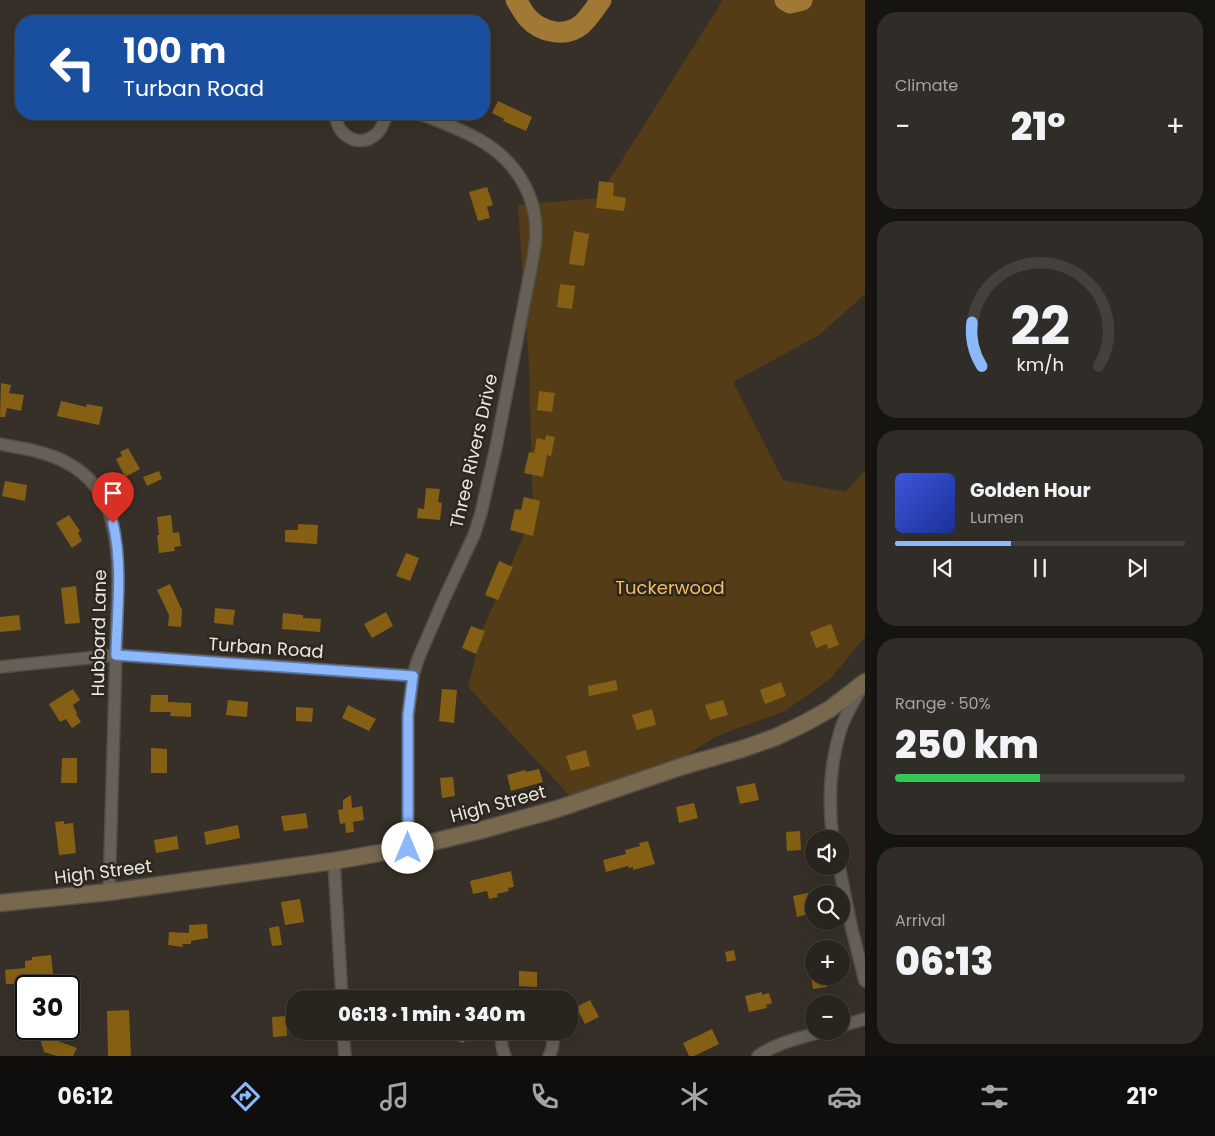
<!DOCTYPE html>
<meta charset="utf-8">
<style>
:root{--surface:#28241e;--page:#302c27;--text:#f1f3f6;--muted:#a5a4a4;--line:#44413c;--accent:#8db9fc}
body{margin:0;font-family:Poppins,sans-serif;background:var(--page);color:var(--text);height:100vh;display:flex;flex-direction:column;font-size:19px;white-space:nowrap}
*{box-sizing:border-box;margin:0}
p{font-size:16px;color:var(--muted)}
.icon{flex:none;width:28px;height:28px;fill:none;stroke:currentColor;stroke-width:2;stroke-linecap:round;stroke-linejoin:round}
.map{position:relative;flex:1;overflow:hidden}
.details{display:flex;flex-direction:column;gap:12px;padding:12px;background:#161410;width:350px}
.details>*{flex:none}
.guide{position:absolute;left:15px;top:15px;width:475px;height:105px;border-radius:20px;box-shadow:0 5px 20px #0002,0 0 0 1px var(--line);background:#1a4fa0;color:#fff;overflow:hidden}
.controls{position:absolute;left:805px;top:830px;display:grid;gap:10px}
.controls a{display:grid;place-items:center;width:45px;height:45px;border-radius:50%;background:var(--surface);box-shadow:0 5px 20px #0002,0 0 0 1px var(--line);font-size:25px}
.speed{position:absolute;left:15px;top:975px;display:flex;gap:10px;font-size:25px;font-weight:700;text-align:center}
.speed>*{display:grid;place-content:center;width:65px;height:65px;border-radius:50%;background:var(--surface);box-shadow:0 5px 20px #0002,0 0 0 1px var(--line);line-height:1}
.speed .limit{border:2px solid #111;border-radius:8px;background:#fff;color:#111}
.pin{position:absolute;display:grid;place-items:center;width:42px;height:42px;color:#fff;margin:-51px -21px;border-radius:50% 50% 50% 0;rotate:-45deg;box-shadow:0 0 5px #0007}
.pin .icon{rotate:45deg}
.me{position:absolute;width:55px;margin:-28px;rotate:0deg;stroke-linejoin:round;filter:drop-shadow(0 0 4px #0008)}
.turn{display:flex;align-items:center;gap:18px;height:105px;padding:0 25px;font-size:22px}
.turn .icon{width:65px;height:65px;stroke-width:2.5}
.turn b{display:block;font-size:35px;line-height:42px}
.big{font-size:38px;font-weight:800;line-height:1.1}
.details .widget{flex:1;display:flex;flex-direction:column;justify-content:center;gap:8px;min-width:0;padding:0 18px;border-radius:20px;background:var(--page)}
.details .dial{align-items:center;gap:0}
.dial svg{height:130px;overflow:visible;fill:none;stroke:var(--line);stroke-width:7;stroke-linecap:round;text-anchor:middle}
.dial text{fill:var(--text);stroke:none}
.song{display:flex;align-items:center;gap:15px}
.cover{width:60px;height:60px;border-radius:8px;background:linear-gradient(135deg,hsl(230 70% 55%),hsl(230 70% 35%))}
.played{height:5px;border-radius:2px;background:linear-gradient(90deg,var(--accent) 40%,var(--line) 40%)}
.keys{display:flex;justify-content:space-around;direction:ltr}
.heat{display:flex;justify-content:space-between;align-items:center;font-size:28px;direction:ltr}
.charge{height:8px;border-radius:4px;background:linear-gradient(90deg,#34c759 50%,var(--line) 0)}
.trip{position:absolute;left:286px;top:990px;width:292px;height:50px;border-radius:20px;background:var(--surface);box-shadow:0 5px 20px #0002,0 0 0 1px var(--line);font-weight:800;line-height:50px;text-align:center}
.tab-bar{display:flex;height:80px;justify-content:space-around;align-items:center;background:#100e0c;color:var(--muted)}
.tab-bar .icon{width:35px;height:35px}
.tab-bar .selected{color:var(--accent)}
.tab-bar b{font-size:22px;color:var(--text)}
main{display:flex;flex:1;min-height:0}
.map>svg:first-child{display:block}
</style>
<main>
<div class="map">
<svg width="865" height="1056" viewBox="0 0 865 1056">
<rect width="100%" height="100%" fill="#363028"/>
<path fill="#543d16" d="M 723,0 L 865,0 L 865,294 L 819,335 L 733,382 L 783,480 L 845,492 L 865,471 L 865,637 L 831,678 L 785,711 L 717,736 L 650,778 L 580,807 L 468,687 L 482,631 L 533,514 L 529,364 L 518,205 L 598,198 Z"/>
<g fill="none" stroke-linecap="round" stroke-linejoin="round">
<path stroke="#a07934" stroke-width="21" d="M 516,0 C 520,6 523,12 527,17 C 540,32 565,38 581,25 C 589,18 595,8 601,0
M 785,0 L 790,3 L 802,0"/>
</g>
<path fill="#855f14" d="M 498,101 L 532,117 L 526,131 L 503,121 L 504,119 L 492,113 Z
M 599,181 L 614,183 L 613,196 L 626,198 L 624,211 L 596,208 Z
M 487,187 L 493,205 L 487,207 L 490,218 L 478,221 L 469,192 Z
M 574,231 L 589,234 L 584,266 L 569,264 Z
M 560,284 L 575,286 L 572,309 L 557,307 Z
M 1,383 L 11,385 L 9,393 L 24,395 L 21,411 L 7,408 L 5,417 L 0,417 Z
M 539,391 L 555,393 L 552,412 L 537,410 Z
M 61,401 L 86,407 L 87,404 L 103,407 L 99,425 L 57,416 Z
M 546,435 L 555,437 L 551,456 L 547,455 L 543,477 L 524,473 L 529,452 L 534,453 L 537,438 L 545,440 Z
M 128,448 L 140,469 L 125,477 L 116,459 L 122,456 L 120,452 Z
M 159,471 L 162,479 L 147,486 L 143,477 Z
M 5,481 L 27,485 L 25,501 L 2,496 Z
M 426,488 L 440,489 L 438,502 L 442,503 L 440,520 L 417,518 L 418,508 L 424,509 Z
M 524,497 L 540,501 L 533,536 L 510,530 L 515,509 L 521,510 Z
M 69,515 L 80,531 L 78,533 L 82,541 L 72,548 L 56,523 Z
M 171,515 L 173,533 L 179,532 L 181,546 L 174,547 L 175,551 L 159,553 L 157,535 L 159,535 L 157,517 Z
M 298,524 L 318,525 L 317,544 L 285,542 L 285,530 L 298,530 Z
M 406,553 L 419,558 L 410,581 L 396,576 Z
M 499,561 L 513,567 L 498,600 L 485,595 Z
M 170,584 L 182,610 L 181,627 L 168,626 L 169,615 L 157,590 Z
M 76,586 L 80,623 L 65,624 L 61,588 Z
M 215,608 L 235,610 L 233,625 L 214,623 Z
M 386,612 L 393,626 L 372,638 L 364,624 Z
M 283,613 L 303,615 L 303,618 L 321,619 L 320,632 L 282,629 Z
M 19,615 L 21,630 L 0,632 L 0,617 Z
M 831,624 L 839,645 L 828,649 L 827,644 L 816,648 L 810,632 Z
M 471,626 L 485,631 L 476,654 L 462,648 Z
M 616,680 L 618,690 L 589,696 L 588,686 Z
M 781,682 L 786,696 L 765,704 L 760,690 Z
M 73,689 L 80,700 L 73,705 L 77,713 L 76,714 L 81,722 L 72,728 L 66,719 L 60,722 L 49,704 Z
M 442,689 L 457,690 L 454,723 L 439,721 Z
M 151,695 L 168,695 L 168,702 L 191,703 L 191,717 L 170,716 L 171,712 L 150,712 Z
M 228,700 L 248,702 L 247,717 L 226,715 Z
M 723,700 L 728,715 L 710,720 L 705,705 Z
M 348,705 L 376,719 L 369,731 L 342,718 Z
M 296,707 L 313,708 L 312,722 L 296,721 Z
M 652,709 L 656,725 L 637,730 L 632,715 Z
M 151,748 L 167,749 L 167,773 L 151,773 Z
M 586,750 L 590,766 L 571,771 L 566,756 Z
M 62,758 L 77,758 L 77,783 L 61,783 Z
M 539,769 L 543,782 L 511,791 L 507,775 L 525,770 L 526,772 Z
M 453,777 L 455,796 L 442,798 L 440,778 Z
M 755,783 L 759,800 L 740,804 L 736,787 Z
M 351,795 L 352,808 L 362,806 L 364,820 L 353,822 L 354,832 L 346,833 L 345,823 L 340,824 L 338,810 L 343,809 L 343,800 Z
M 694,803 L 698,818 L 679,823 L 676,807 Z
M 306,813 L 308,828 L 284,831 L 281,816 Z
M 64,821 L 64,824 L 73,823 L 76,853 L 59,855 L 55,822 Z
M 238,825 L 240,838 L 206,845 L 204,832 Z
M 800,831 L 801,850 L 787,851 L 786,832 Z
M 177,836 L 179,849 L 156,853 L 154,840 Z
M 648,841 L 655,864 L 633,870 L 633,867 L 629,868 L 628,866 L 606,872 L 603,860 L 626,854 L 625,850 L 640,846 L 639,843 Z
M 511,871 L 514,887 L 508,888 L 509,891 L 497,894 L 498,897 L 489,899 L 487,891 L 473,894 L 470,881 Z
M 808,893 L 813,913 L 797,917 L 793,896 Z
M 300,899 L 304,922 L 285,925 L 281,902 Z
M 207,924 L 208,938 L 191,941 L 191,944 L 182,944 L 183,947 L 168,945 L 169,932 L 189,933 L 189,925 Z
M 279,926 L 282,945 L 272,946 L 269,928 Z
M 734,950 L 736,960 L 727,962 L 725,952 Z
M 51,955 L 54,982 L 45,983 L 44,979 L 15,982 L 15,984 L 6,984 L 5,970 L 25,968 L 25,961 L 32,960 L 32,957 Z
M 519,971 L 537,972 L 537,987 L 519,986 Z
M 811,976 L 825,976 L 827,987 L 813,989 Z
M 762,992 L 762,995 L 769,993 L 772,1003 L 766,1005 L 767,1008 L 749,1012 L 745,996 Z
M 590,1000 L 599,1017 L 585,1024 L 576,1007 Z
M 129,1010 L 131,1056 L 108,1056 L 107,1011 Z
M 286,1016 L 287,1036 L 273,1037 L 272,1017 Z
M 47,1029 L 60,1029 L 55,1040 L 77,1048 L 73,1056 L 57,1056 L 44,1052 L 41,1042 Z
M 712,1029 L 719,1044 L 694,1056 L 689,1056 L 683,1043 Z
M 452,1031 L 467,1031 L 464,1043 L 450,1039 Z"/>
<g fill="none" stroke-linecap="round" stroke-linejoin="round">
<defs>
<path id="street" d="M 336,114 C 335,134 358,149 375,135 C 382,130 384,121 387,114
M 0,444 C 15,447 31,449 46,454 C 110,474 118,525 118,584 L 109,892
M 0,667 L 116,655 L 413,676
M 833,839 C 828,803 830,763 841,728 C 846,714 854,701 862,687
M 408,848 L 408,715 L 413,676 L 418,659 L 444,599 L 474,535 L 481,513 L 496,447 L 533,258 C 534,250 536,241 536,232 C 536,194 515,161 483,142 C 464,130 441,122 420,114
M 334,861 L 342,999
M 839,866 L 852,930 L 865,981
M 841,1026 L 865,1019
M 343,1031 L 345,1056
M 503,1031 C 500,1040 501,1047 505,1056
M 549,1056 C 554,1048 554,1040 551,1031
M 758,1056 C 778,1042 801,1038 824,1031"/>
<path id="secondary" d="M 0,903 L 109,892 L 334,861 L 408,848 L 478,831 L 557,809 L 683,766 L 742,749 L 776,737 L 805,723 L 830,709 L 865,682"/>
</defs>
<use href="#street" stroke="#524d46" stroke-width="14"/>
<use href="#secondary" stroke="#524d46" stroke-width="19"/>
<use href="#street" stroke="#676057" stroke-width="11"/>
<use href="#secondary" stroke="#78684e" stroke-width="16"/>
</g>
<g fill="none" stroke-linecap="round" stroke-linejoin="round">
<defs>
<path id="route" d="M 113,523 C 123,566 117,611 116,655 L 413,676 L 408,715 L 408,848"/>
</defs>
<use href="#route" stroke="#5c78a4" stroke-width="12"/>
<use href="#route" stroke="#8db9fc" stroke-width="9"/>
</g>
<g text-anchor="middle" stroke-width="5" stroke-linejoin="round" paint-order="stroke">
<g font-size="18" fill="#e9e5e0" stroke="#2c261e">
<text transform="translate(474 451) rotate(-77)" y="6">Three Rivers Drive</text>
<text transform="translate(99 633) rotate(-89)" y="6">Hubbard Lane</text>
<text transform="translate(266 648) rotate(4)" y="6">Turban Road</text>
<text transform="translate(498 804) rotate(-15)" y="6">High Street</text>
<text transform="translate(103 872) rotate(-7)" y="6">High Street</text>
</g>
<g font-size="18" fill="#f6be5f" stroke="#2c261e">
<text x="670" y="594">Tuckerwood</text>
</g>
</g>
</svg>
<div class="controls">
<a><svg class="icon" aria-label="sound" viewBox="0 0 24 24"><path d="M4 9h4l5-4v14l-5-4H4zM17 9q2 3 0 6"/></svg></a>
<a><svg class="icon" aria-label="search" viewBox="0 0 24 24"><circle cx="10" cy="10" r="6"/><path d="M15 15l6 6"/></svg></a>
<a>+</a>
<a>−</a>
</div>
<div class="speed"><div class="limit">30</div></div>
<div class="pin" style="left:113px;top:523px;background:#d93025"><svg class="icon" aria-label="arrive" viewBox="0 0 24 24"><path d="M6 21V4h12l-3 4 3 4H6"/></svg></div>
<svg class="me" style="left:408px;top:848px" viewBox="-20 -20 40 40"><circle r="19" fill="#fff"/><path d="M0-13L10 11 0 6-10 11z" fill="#8db9fc"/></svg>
<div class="trip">06:13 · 1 min · 340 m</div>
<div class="guide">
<div class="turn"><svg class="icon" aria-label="left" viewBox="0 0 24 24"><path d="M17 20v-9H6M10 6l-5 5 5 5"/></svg><div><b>100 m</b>Turban Road</div></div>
</div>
</div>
<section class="details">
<div class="widget"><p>Climate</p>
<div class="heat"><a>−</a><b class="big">21°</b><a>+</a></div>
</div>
<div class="widget dial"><svg viewBox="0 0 100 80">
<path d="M14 69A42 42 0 1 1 86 69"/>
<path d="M14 69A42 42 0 0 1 8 42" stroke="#8db9fc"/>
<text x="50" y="56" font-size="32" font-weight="700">22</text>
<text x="50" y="72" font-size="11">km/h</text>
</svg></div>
<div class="widget">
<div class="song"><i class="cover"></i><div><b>Golden Hour</b><p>Lumen</p></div></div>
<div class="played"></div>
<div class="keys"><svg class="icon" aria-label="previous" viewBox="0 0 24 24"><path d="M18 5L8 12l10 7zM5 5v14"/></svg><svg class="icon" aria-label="pause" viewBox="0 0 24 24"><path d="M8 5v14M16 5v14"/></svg><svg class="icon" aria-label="next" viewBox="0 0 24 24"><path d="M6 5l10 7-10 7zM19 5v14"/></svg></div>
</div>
<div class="widget"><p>Range · 50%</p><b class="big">250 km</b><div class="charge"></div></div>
<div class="widget"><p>Arrival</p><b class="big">06:13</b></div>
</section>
</main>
<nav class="tab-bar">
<b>06:12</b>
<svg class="icon selected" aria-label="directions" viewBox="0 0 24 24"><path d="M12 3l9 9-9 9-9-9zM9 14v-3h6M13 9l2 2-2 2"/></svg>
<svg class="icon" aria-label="music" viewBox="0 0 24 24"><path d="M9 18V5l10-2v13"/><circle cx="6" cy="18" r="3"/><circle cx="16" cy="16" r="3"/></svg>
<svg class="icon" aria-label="phone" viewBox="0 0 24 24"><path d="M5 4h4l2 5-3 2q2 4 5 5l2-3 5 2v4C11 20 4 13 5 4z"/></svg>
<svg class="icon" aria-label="climate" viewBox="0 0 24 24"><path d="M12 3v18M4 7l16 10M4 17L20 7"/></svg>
<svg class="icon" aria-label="car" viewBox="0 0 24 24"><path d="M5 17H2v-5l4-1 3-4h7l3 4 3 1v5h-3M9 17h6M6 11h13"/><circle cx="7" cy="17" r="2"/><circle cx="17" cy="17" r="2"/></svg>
<svg class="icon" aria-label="filters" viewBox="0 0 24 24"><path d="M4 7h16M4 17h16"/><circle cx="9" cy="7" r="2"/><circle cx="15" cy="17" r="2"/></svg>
<b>21°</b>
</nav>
